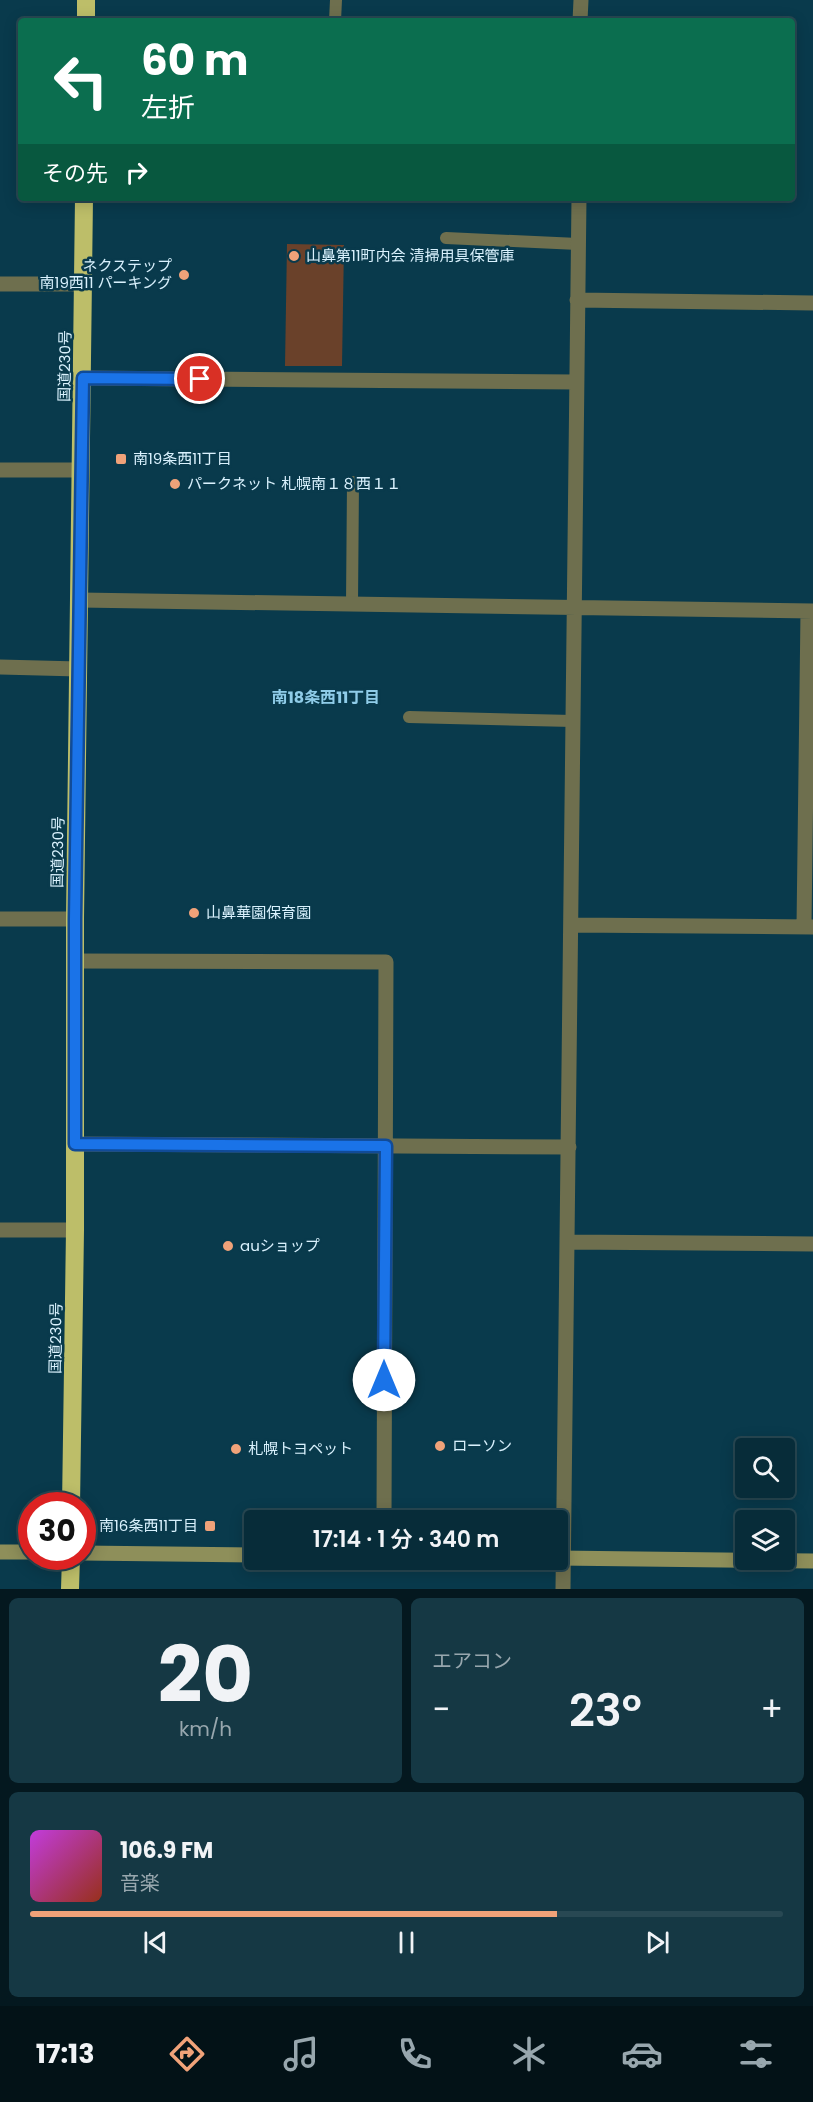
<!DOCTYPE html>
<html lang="ja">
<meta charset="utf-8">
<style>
:root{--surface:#072c39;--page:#153844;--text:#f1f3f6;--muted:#98a7ae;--line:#284853;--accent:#f0a279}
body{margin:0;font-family:Poppins,"Noto Sans JP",sans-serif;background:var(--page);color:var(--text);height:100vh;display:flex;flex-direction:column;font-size:22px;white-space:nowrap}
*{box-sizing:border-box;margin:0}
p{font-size:20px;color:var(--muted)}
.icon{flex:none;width:33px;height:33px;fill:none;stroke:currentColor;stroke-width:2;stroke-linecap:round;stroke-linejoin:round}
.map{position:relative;height:1589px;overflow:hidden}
.sheet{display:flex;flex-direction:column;gap:9px;padding:9px;background:#04181f;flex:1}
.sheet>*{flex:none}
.top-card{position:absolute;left:18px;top:18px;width:777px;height:183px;border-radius:6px;box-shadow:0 3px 15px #0003,0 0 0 2px var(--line);background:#0b6e4f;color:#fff;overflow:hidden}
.controls{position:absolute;left:735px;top:1438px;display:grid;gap:12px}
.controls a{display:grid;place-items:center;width:60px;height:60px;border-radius:6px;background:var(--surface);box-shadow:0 3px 15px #0003,0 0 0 2px var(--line);font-size:30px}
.speed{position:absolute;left:18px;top:1492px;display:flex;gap:12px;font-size:30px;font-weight:700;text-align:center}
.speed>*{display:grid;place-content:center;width:78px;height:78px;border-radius:50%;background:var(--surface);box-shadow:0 3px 15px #0003,0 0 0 2px var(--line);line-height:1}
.speed .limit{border:9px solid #d22;background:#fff;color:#111}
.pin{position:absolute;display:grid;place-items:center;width:51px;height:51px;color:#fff;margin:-26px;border:3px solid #fff;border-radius:50%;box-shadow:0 2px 6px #0007}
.me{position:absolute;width:66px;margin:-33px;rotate:0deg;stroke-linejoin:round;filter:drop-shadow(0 0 4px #0008)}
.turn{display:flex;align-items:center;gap:21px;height:126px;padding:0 24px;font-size:27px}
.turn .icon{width:78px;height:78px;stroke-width:2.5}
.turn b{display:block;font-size:42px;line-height:51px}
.then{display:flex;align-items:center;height:57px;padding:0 24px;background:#0003;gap:12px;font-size:22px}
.big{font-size:45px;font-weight:600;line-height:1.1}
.sheet .tile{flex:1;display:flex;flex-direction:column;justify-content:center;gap:9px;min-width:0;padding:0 21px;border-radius:9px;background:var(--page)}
.sheet .dial{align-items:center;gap:0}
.dial b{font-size:78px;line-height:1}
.song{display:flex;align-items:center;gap:18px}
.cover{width:72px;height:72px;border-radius:9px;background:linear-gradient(135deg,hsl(290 70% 55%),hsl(10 70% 35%))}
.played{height:6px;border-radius:3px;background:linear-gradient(90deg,var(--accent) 70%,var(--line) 70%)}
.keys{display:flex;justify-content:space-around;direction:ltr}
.heat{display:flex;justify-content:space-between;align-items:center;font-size:33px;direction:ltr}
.sheet .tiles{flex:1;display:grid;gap:9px;grid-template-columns:1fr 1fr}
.tile:last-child{grid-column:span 2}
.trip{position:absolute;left:244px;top:1510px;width:324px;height:60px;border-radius:6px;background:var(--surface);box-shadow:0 3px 15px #0003,0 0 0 2px var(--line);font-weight:600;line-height:60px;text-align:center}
.menu{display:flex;height:96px;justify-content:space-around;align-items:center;background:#031217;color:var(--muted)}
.menu .icon{width:42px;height:42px}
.menu .selected{color:var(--accent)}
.menu b{font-size:27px;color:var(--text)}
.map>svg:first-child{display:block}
</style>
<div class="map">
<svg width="813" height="1589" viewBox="0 0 813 1589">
<rect width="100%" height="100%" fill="#093a4c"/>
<path fill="#6a412a" d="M 287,244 L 344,245 L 342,366 L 285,366 Z"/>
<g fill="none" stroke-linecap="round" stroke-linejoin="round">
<path stroke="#6e6f4e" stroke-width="12" d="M 335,21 L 336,0
M 446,238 L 578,244
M 352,604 L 353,482
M 409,717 L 573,721"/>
<path stroke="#6e6f4e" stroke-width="15" d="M 580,21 L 581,0
M 0,284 L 84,284
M 577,300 L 813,303
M 83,378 L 576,382
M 0,470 L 81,470
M 80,600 L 813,611
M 0,667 L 79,669
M 0,919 L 75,919
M 571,925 L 813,927
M 804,927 L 808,611
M 75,961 L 386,962 L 384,1521
M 75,1144 L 569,1147
M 0,1230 L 75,1230
M 568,1242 L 813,1244
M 563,1589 L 579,198"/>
<path stroke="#8e8f5a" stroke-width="15" d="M 0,1552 L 32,1552
M 82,1553 L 255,1555
M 558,1558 L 813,1561"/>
<path stroke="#bdbe69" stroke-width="18" d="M 86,21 L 86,0
M 71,1506 L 75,1230 L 75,919 L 84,198
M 70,1589 L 71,1557"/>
</g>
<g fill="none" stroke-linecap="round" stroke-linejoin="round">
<defs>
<path id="route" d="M 200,379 L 83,378 L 75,919 L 75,1144 L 386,1146 L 384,1380"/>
</defs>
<use href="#route" stroke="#114b97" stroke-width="15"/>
<use href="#route" stroke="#1a73e8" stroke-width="10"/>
</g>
<g fill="#f0a279" stroke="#093a4c" stroke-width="2">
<circle cx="294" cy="256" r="6"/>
<circle cx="184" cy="275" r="6"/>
<rect x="115" y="453" width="12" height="12" rx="3"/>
<circle cx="175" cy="484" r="6"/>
<circle cx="194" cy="913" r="6"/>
<circle cx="228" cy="1246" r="6"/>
<circle cx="440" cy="1446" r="6"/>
<circle cx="236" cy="1449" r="6"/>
<rect x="204" y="1520" width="12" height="12" rx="3"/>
</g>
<g text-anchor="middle" stroke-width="5" stroke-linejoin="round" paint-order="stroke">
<g font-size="15" fill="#d9f1fd" stroke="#093a4c" text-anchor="start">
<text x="306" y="261">山鼻第11町内会 清掃用具保管庫</text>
<text x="172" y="271" text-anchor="end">ネクステップ<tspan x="172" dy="17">南19西11 パーキング</tspan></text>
<text x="133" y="464">南19条西11丁目</text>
<text x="187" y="489">パークネット 札幌南１８西１１</text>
<text x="206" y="918">山鼻華園保育園</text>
<text x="240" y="1251">auショップ</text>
<text x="452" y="1451">ローソン</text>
<text x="248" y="1454">札幌トヨペット</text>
<text x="198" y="1531" text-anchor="end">南16条西11丁目</text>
</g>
<g font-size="15" fill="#d9f1fd" stroke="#093a4c">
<text transform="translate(65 366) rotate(-89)" y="5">国道230号</text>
<text transform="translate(58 852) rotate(-89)" y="5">国道230号</text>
<text transform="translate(56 1338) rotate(-89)" y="5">国道230号</text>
</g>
<g font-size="16" font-weight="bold" fill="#8fcce8" stroke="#093a4c">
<text x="326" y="703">南18条西11丁目</text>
</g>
</g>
</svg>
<div class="controls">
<a><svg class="icon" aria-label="search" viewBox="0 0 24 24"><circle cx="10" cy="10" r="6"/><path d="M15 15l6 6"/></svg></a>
<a><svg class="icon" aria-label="layers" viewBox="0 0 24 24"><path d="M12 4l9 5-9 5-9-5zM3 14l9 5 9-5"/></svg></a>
</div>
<div class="speed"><div class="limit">30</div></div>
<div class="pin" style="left:200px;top:379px;background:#d93025"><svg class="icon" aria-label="arrive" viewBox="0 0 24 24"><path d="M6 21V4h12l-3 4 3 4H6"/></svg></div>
<svg class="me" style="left:384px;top:1380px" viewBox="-20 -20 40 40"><circle r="19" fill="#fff"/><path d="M0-13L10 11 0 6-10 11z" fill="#1a73e8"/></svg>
<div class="trip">17:14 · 1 分 · 340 m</div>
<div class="top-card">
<div class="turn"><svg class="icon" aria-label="left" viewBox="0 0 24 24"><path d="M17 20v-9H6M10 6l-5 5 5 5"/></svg><div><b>60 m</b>左折</div></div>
<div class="then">その先<svg class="icon" aria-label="right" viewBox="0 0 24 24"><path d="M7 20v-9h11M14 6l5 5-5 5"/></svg></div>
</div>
</div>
<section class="sheet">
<div class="tiles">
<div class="tile dial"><b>20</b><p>km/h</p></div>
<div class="tile"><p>エアコン</p>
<div class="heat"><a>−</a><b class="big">23°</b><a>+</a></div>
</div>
<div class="tile">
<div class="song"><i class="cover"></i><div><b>106.9 FM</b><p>音楽</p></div></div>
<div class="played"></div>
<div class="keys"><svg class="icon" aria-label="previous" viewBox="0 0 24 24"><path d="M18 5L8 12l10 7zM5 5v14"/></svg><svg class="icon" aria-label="pause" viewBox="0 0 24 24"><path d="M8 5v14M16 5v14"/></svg><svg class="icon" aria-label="next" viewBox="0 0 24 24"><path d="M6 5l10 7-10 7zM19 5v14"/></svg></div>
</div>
</div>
</section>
<nav class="menu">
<b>17:13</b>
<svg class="icon selected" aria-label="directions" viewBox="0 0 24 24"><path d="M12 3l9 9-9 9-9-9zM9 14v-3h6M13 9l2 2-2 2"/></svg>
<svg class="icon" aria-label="music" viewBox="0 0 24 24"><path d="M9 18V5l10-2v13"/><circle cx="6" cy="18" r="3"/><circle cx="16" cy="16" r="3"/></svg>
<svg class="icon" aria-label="phone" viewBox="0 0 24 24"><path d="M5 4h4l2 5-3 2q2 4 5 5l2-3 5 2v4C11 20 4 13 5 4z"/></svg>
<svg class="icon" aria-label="climate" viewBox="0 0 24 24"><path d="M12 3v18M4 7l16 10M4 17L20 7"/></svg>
<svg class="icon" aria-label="car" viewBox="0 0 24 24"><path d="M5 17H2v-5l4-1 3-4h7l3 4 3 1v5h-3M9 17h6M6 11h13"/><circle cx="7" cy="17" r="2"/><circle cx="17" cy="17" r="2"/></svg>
<svg class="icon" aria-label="filters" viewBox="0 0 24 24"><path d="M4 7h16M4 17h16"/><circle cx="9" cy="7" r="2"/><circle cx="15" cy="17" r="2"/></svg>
</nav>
